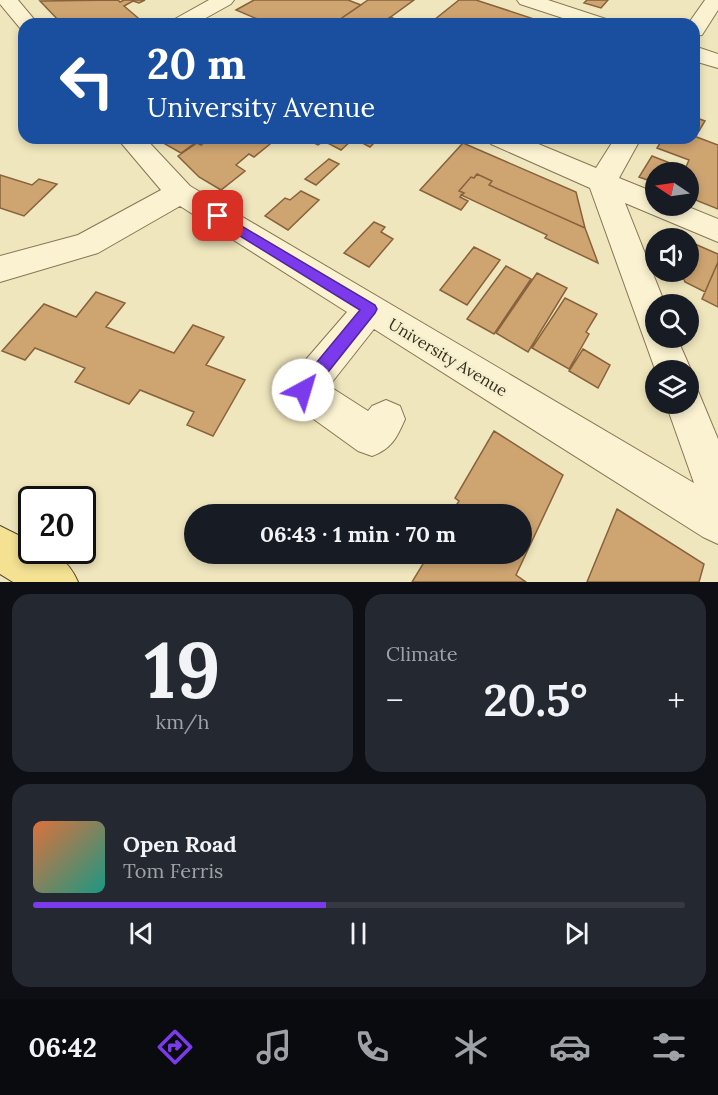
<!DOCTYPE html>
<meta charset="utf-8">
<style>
:root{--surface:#171b24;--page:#242831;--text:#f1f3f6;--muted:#9ea1a6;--line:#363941;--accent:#7c3aed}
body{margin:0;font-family:Lora,serif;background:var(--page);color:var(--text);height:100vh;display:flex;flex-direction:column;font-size:22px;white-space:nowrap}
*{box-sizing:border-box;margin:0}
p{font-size:20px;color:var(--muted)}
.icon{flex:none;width:33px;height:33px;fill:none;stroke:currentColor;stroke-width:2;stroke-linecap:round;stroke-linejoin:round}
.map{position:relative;height:582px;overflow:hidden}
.details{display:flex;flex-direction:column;gap:12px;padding:12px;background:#0d0f14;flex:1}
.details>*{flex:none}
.hud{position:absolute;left:18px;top:18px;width:682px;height:126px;border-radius:18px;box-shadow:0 3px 9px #0003;background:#1a4fa0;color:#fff;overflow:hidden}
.needle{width:39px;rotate:283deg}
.controls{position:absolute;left:645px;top:162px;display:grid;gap:12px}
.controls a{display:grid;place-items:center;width:54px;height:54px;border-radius:50%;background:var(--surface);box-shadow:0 3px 9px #0003;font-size:30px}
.speed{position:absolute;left:18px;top:486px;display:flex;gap:12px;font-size:30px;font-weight:700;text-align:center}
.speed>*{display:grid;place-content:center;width:78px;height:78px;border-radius:50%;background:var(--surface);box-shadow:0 3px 9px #0003;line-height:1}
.speed .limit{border:3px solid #111;border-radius:9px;background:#fff;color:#111}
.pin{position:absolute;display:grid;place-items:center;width:51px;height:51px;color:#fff;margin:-26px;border-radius:12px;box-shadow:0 3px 9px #0006}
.me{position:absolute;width:66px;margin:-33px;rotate:39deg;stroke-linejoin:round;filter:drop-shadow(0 0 4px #0008)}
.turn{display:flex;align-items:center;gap:21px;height:126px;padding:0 30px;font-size:27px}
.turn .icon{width:78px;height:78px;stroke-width:2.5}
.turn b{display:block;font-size:42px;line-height:51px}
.big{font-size:45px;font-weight:700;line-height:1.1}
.details .tile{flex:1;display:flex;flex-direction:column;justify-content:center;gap:9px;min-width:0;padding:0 21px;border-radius:18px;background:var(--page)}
.details .dial{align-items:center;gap:0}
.dial b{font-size:78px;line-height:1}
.song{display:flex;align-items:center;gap:18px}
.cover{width:72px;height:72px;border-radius:9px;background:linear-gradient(135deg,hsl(20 70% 55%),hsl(170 70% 35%))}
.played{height:6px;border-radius:3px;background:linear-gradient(90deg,var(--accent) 45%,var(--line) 45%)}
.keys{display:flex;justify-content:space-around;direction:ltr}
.heat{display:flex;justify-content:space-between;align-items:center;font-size:33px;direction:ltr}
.details .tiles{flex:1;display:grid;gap:12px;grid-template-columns:1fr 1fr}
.tile:last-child{grid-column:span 2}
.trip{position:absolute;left:184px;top:504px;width:348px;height:60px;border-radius:30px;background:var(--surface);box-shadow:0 3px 9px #0003;font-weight:700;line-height:60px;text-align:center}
.tabs{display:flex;height:96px;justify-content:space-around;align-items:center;background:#090b0e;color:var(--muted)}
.tabs .icon{width:42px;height:42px}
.tabs .active{color:var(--accent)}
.tabs b{font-size:27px;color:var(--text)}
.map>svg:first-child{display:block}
</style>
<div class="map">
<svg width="718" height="582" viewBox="0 0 718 582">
<rect width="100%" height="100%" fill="#efe6bd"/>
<path fill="#cea471" stroke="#87623b" stroke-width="1.5" d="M 118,0 L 120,2 L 124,0 L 145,0 L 139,3 L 133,1 L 124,6 L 144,23 L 62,24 L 40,1 Z
M 254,0 L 348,0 L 361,5 L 333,24 L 269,24 L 236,10 Z
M 368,0 L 414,0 L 381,24 L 333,24 Z
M 459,0 L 476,0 L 540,21 L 537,24 L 429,24 Z
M 587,0 L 608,0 L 601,8 L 584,3 Z
M 390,17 L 408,24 L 381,24 Z
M 694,117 L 705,121 L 699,131 L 694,129 Z
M 694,136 L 718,145 L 718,209 L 688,197 L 688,172 L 656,172 L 656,183 L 639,177 L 652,156 L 685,169 L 689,160 L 657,148 L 663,138 Z
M 173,138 L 202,138 L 181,153 L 165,144 Z
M 210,138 L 271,138 L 275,140 L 254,157 L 249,154 L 236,165 L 245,171 L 221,190 L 199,177 L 178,156 L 197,143 L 201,145 Z
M 310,138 L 348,138 L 352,140 L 341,150 L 324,141 L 318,145 L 308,140 Z
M 353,138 L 379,138 L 370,147 Z
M 463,143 L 576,192 L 585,228 L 489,185 L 492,181 L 477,174 L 474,178 L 471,177 L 459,191 L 464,193 L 460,197 L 468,201 L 461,210 L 420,190 Z
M 329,159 L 339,164 L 316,185 L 305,179 Z
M 477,174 L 492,181 L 489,185 L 585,228 L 598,263 L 545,238 L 547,235 L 461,195 L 464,193 L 459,191 L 471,177 L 474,178 Z
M 0,175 L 32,185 L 39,179 L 57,184 L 24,216 L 0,208 Z
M 301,191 L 319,200 L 288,230 L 265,216 L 285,198 L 290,200 Z
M 374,222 L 385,227 L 381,232 L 393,239 L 369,267 L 344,253 Z
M 688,241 L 718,254 L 718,262 L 705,292 L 685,282 L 681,272 L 688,272 Z
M 474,247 L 500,260 L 467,305 L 440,290 Z
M 718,262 L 718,307 L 702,299 Z
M 506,266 L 531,279 L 494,334 L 467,319 Z
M 537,273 L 567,288 L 528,352 L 496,333 Z
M 96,292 L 125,303 L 106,327 L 174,353 L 193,325 L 224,337 L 206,365 L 245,380 L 213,436 L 187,425 L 194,412 L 140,390 L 129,404 L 75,382 L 85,368 L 35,348 L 25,360 L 2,351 L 44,304 L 76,317 Z
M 565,298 L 597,314 L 586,332 L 589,334 L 569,369 L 532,348 Z
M 583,349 L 610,365 L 598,388 L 569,371 Z
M 494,431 L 563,475 L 516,575 L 526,582 L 412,582 L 429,554 L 522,554 L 522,514 L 451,514 L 459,501 L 455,498 Z
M 617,509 L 704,564 L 699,582 L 587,582 Z"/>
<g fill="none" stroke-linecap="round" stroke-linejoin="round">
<defs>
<path id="minor" d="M 0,0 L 18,0 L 38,24 L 24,24 L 24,30 L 20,28 L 0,4 Z
M 209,0 L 234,0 L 231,4 L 195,24 L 169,24 L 173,20 Z
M 517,0 L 548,0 L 609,20 L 613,24 L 581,24 L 520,4 Z
M 705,0 L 718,0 L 718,10 L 702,35 L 694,36 L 694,24 L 688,24 Z
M 694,46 L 718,54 L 718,68 L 694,61 Z
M 117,138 L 145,138 L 190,186 L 694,483 L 666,404 L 688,404 L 688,387 L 698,391 L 718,439 L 718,544 L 703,537 L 374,329 L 329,386 L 368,411 L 372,406 L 386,400 L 400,406 L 405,419 C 397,438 391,449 372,456 L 358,451 L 290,402 L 284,390 L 290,378 L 347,312 L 180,206 L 98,253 L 0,282 L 0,256 L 78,235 L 161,190 Z
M 487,138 L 524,138 L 596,168 L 615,138 L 641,138 L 619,178 L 656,193 L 656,206 L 686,206 L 718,219 L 718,242 L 625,203 L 665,304 L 656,304 L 656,338 L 677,338 L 691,370 L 688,376 L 688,370 L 656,372 L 590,188 L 491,144 Z"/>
<path id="major" d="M 0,526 L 32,542 L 32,550 C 55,550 69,561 78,582 L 13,582 L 0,574 Z"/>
</defs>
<use href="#minor" stroke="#877656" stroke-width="2"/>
<use href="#major" stroke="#54432b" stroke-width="2"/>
<use href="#minor" fill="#faf2d0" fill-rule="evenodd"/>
<use href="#major" fill="#f4e292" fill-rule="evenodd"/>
</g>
<path fill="#7c3aed" stroke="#51269a" stroke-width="1.5" d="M 218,212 L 375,305 L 377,309 L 375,313 L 309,396 L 303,398 L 298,396 L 296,390 L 298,385 L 360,310 L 214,220 L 212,216 Z"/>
<g text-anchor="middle" stroke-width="5" stroke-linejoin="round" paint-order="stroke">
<g font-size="16" fill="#362b1b" stroke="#f6efcd">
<text transform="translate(448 357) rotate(31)" y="6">University Avenue</text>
</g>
</g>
</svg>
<div class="controls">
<a><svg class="needle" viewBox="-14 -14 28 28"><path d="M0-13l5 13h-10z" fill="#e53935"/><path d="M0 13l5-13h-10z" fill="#9ea1a6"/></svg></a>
<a><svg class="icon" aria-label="sound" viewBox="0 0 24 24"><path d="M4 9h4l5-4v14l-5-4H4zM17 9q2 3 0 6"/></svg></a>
<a><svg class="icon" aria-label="search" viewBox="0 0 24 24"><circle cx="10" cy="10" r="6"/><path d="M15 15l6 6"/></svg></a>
<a><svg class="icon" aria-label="layers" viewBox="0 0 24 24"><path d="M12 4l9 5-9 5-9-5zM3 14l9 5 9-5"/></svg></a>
</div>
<div class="speed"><div class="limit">20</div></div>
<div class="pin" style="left:218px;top:216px;background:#d93025"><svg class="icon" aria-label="arrive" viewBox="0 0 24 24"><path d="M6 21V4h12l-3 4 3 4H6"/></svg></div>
<svg class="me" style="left:303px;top:390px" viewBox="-20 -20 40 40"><circle r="19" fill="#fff"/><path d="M0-13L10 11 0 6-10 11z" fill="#7c3aed"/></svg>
<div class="trip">06:43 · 1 min · 70 m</div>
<div class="hud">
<div class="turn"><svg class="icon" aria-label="left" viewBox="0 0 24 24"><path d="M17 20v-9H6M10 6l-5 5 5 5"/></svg><div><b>20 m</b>University Avenue</div></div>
</div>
</div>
<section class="details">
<div class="tiles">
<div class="tile dial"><b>19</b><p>km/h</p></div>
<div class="tile"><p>Climate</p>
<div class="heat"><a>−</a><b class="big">20.5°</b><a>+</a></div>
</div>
<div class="tile">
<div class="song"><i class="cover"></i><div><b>Open Road</b><p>Tom Ferris</p></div></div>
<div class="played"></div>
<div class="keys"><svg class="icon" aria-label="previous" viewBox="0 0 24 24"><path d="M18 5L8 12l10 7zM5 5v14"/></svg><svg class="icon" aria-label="pause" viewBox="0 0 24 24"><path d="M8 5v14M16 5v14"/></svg><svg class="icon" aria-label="next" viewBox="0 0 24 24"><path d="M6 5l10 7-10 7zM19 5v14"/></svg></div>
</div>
</div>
</section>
<nav class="tabs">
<b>06:42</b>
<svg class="icon active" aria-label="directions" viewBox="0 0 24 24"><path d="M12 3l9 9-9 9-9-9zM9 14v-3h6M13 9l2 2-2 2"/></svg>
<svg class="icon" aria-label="music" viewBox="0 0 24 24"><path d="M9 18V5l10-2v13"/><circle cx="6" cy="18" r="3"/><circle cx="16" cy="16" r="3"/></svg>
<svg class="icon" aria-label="phone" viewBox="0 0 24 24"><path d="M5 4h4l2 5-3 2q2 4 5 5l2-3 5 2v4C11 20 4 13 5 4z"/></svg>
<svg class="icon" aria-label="climate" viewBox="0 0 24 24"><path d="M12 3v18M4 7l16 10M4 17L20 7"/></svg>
<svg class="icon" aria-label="car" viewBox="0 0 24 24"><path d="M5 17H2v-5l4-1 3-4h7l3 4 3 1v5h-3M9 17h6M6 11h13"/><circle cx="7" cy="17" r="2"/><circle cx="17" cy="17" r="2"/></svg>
<svg class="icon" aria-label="filters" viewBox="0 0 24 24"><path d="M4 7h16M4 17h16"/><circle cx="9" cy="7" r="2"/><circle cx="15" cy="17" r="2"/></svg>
</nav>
